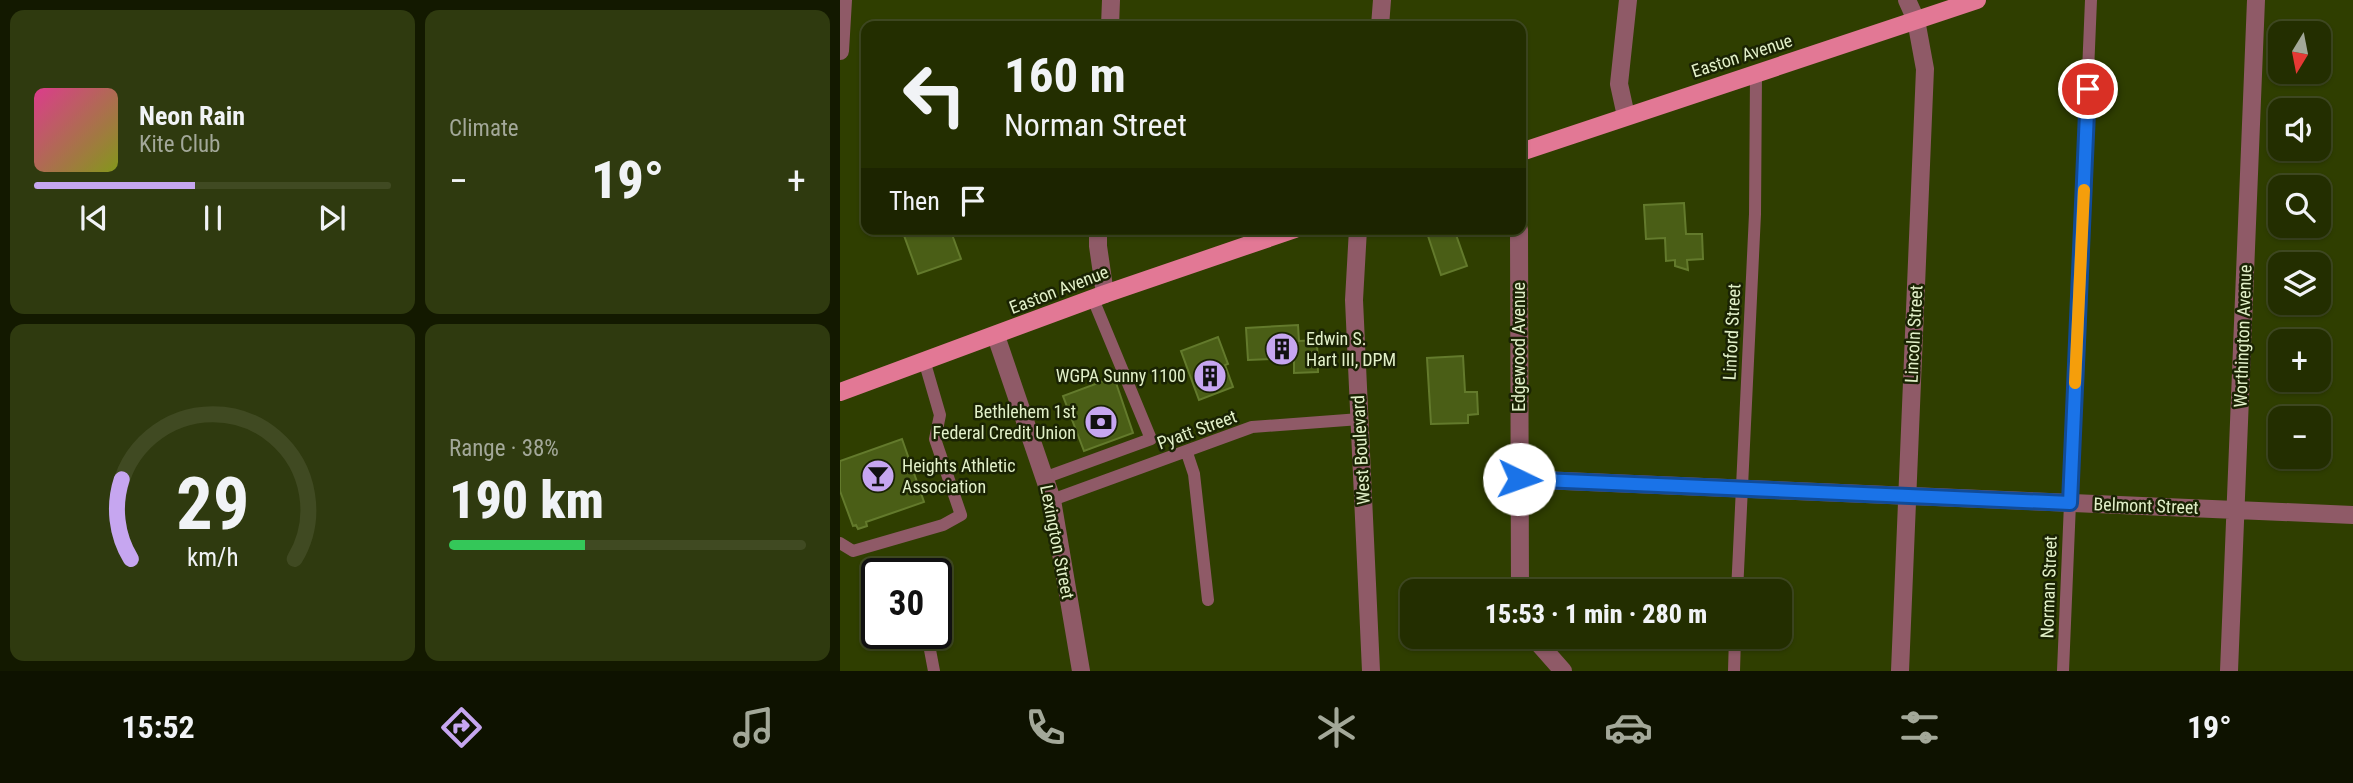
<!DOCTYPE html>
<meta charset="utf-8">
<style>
:root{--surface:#232e00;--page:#2f3a0f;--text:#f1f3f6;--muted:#a3a899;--line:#404a22;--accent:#c6a6f0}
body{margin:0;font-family:"Roboto Condensed",sans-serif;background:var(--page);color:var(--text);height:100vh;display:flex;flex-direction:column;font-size:26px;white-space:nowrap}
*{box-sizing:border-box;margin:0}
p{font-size:23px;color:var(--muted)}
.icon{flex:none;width:38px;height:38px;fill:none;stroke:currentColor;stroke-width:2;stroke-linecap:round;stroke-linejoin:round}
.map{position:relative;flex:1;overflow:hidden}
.details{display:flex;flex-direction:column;gap:10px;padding:10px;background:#131900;width:840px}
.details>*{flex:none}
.guide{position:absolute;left:21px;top:21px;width:665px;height:214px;border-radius:14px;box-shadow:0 2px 5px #0004,0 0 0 2px var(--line);background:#232e00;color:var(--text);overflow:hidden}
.needle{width:46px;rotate:190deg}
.buttons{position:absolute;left:1428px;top:21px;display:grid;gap:14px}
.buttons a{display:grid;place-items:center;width:63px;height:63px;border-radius:14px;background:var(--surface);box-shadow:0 2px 5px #0004,0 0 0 2px var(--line);font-size:35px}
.speed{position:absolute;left:21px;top:558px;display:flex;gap:14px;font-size:35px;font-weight:700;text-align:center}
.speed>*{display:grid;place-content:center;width:91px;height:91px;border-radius:50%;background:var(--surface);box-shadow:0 2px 5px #0004,0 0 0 2px var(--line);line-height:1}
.speed .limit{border:4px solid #111;border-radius:10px;background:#fff;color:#111}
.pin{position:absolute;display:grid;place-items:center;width:60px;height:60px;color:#fff;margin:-30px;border:4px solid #fff;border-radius:50%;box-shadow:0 2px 7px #0007}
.me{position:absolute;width:77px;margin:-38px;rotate:93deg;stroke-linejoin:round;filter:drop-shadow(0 0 5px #0008)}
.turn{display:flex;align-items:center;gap:24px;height:147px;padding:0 28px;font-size:32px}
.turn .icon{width:91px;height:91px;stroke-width:2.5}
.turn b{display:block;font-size:49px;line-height:60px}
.then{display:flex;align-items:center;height:66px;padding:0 28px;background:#0003;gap:14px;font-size:26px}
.big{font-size:52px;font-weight:800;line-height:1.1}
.details .tile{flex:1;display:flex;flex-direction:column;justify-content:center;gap:10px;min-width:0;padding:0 24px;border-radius:14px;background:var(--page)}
.details .dial{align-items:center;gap:0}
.dial svg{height:182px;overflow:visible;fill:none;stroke:var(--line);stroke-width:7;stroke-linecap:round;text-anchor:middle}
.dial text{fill:var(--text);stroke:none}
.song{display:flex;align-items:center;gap:21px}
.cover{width:84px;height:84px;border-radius:10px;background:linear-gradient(135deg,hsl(330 70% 55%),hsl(70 70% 35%))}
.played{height:7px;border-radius:4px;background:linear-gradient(90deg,var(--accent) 45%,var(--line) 45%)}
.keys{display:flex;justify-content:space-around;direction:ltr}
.heat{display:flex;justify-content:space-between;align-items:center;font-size:38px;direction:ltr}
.charge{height:10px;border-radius:5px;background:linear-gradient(90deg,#34c759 38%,var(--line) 0)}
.details .tiles{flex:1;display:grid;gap:10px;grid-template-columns:repeat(2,1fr)}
.trip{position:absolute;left:560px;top:579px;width:392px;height:70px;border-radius:14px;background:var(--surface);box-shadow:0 2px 5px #0004,0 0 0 2px var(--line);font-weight:800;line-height:70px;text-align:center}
.tabs{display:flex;height:112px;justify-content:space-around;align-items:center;background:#0e1200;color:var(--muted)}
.tabs .icon{width:49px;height:49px}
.tabs .current{color:var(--accent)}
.tabs b{font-size:32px;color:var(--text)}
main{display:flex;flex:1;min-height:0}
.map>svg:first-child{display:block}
</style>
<main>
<section class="details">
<div class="tiles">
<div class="tile">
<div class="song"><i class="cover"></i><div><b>Neon Rain</b><p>Kite Club</p></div></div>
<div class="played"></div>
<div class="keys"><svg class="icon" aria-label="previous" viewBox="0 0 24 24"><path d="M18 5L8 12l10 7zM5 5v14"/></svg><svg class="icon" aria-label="pause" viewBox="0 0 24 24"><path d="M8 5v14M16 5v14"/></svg><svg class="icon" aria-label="next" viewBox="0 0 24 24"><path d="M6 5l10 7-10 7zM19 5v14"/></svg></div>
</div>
<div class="tile"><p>Climate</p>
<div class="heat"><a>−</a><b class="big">19°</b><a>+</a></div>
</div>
<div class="tile dial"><svg viewBox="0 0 100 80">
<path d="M14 69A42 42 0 1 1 86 69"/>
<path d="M14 69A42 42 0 0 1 10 34" stroke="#c6a6f0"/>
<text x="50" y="56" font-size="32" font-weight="700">29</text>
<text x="50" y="72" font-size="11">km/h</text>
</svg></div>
<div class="tile"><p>Range · 38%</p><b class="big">190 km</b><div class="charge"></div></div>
</div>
</section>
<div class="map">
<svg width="1513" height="671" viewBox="0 0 1513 671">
<rect width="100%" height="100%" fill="#2f3e00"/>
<path fill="#4a5e16" stroke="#637a2c" stroke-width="2" d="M 844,203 L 846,234 L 862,234 L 863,259 L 847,260 L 848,270 L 835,266 L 835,260 L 826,261 L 825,238 L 806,239 L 804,205 Z
M 110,229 L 121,259 L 78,274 L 62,230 Z
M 599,229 L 614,229 L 627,266 L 601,275 L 587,233 Z
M 458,325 L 459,341 L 477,340 L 478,372 L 454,373 L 454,358 L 408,360 L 406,328 Z
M 378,337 L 388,364 L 385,365 L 393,387 L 359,400 L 341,351 Z
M 623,356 L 625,392 L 637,392 L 638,414 L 628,415 L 628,423 L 591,424 L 587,358 Z
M 274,377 L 293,433 L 244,451 L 223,396 Z
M 62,439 L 84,502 L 26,522 L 27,526 L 18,529 L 16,525 L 13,526 L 0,491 L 0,461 Z"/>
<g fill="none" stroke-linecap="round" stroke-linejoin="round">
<path stroke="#8f5a67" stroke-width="12" d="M 347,453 L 354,474 L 368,600
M 204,478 L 311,439 L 253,299
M 212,500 L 412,427 L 520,419
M 0,543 L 13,551 L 103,525 L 121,515 L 95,439 L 100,415 L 84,360
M 897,592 L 915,214 L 916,74
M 87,634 L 94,671
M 894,671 L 895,637
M 1223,671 L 1251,0"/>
<path stroke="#8f5a67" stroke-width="18" d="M 270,26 L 271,0
M 540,26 L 542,0
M 0,51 L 3,0
M 786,116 L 779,84 L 788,0
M 258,229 L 258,246 L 265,294
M 518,229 L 514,300 L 531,671
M 679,229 L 680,592
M 156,336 L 212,500 L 241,671
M 679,479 L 1513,515
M 693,637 L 723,671
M 1060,671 L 1085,69 L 1076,20 L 1067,0
M 1389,671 L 1416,0"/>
<path stroke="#e27895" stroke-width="18" d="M 681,152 L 1137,0
M 0,392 L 265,294 L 455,229"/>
</g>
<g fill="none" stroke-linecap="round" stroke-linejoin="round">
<defs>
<path id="route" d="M 679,479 L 1230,503 L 1248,89"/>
</defs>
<use href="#route" stroke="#114b97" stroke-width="18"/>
<use href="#route" stroke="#1a73e8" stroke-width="12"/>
<path stroke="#f59e0b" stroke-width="12" d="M 1235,383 L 1244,190"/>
</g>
<defs>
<symbol id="building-disc" viewBox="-11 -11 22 22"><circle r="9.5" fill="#c6a6f0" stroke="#1a2303"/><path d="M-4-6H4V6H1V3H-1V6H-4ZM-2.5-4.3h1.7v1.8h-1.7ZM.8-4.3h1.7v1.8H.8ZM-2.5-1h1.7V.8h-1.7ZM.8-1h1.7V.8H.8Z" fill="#111"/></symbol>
<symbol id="bank-disc" viewBox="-11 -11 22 22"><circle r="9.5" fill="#c6a6f0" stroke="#1a2303"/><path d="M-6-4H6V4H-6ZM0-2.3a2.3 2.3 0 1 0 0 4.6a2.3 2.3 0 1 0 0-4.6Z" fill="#111"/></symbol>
<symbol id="bar-disc" viewBox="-11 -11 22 22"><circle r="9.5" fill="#c6a6f0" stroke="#1a2303"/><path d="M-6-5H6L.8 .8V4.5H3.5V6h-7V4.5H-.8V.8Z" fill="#111"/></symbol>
</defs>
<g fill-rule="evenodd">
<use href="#building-disc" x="423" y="330" width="38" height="38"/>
<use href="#building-disc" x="351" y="357" width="38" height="38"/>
<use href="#bank-disc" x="242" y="403" width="38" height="38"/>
<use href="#bar-disc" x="19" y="457" width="38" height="38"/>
</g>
<g text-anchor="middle" stroke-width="5" stroke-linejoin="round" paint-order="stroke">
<g font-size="18" fill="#e2f0c9" stroke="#1a2303">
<text transform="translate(902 56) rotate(-18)" y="6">Easton Avenue</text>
<text transform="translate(219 290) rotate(-21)" y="6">Easton Avenue</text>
<text transform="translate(892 332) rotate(-87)" y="6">Linford Street</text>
<text transform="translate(1074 334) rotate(-87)" y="6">Lincoln Street</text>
<text transform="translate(1403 336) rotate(-88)" y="6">Worthington Avenue</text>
<text transform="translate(679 347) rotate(-90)" y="6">Edgewood Avenue</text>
<text transform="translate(357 430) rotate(-20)" y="6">Pyatt Street</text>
<text transform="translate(521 450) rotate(-93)" y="6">West Boulevard</text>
<text transform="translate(1306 506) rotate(2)" y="6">Belmont Street</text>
<text transform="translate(217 542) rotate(79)" y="6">Lexington Street</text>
<text transform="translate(1209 587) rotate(-88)" y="6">Norman Street</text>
</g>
<g font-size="18" fill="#e2f0c9" stroke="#1a2303" text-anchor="start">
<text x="466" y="345">Edwin S.<tspan x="466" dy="21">Hart III, DPM</tspan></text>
<text x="346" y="382" text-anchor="end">WGPA Sunny 1100</text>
<text x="236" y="418" text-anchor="end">Bethlehem 1st<tspan x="236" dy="21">Federal Credit Union</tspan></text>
<text x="62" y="472">Heights Athletic<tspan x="62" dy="21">Association</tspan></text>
</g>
</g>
</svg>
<div class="buttons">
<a><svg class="needle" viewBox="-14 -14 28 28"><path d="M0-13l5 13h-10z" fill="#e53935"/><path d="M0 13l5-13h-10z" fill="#a3a899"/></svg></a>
<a><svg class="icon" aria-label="sound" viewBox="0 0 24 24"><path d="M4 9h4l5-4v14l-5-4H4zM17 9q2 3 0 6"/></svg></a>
<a><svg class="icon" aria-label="search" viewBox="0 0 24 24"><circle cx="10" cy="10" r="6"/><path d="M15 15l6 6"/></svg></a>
<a><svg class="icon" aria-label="layers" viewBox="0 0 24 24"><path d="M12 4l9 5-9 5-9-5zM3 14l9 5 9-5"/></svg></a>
<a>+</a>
<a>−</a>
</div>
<div class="speed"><div class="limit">30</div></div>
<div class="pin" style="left:1248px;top:89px;background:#d93025"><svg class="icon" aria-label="arrive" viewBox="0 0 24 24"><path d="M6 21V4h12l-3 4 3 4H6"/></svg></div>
<svg class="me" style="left:679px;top:479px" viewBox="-20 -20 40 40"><circle r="19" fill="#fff"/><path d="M0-13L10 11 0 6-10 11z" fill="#1a73e8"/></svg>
<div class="trip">15:53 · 1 min · 280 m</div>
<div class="guide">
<div class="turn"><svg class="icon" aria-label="left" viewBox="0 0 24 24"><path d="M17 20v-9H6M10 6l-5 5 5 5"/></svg><div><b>160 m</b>Norman Street</div></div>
<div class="then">Then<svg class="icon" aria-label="arrive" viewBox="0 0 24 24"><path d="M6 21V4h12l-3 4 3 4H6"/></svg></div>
</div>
</div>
</main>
<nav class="tabs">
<b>15:52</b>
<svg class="icon current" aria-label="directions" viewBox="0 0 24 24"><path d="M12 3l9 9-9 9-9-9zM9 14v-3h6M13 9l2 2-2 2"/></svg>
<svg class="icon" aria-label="music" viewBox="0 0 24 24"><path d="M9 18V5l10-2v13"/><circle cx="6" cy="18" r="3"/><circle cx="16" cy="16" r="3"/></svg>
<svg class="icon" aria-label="phone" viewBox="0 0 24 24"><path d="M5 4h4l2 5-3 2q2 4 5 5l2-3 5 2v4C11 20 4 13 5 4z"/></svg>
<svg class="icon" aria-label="climate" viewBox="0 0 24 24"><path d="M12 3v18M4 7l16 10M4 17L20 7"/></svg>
<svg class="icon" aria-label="car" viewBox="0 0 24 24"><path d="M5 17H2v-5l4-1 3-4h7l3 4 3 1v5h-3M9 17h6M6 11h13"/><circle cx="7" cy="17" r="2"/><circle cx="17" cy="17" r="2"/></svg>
<svg class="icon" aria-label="filters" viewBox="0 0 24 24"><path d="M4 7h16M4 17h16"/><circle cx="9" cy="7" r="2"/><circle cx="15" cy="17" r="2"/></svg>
<b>19°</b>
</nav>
